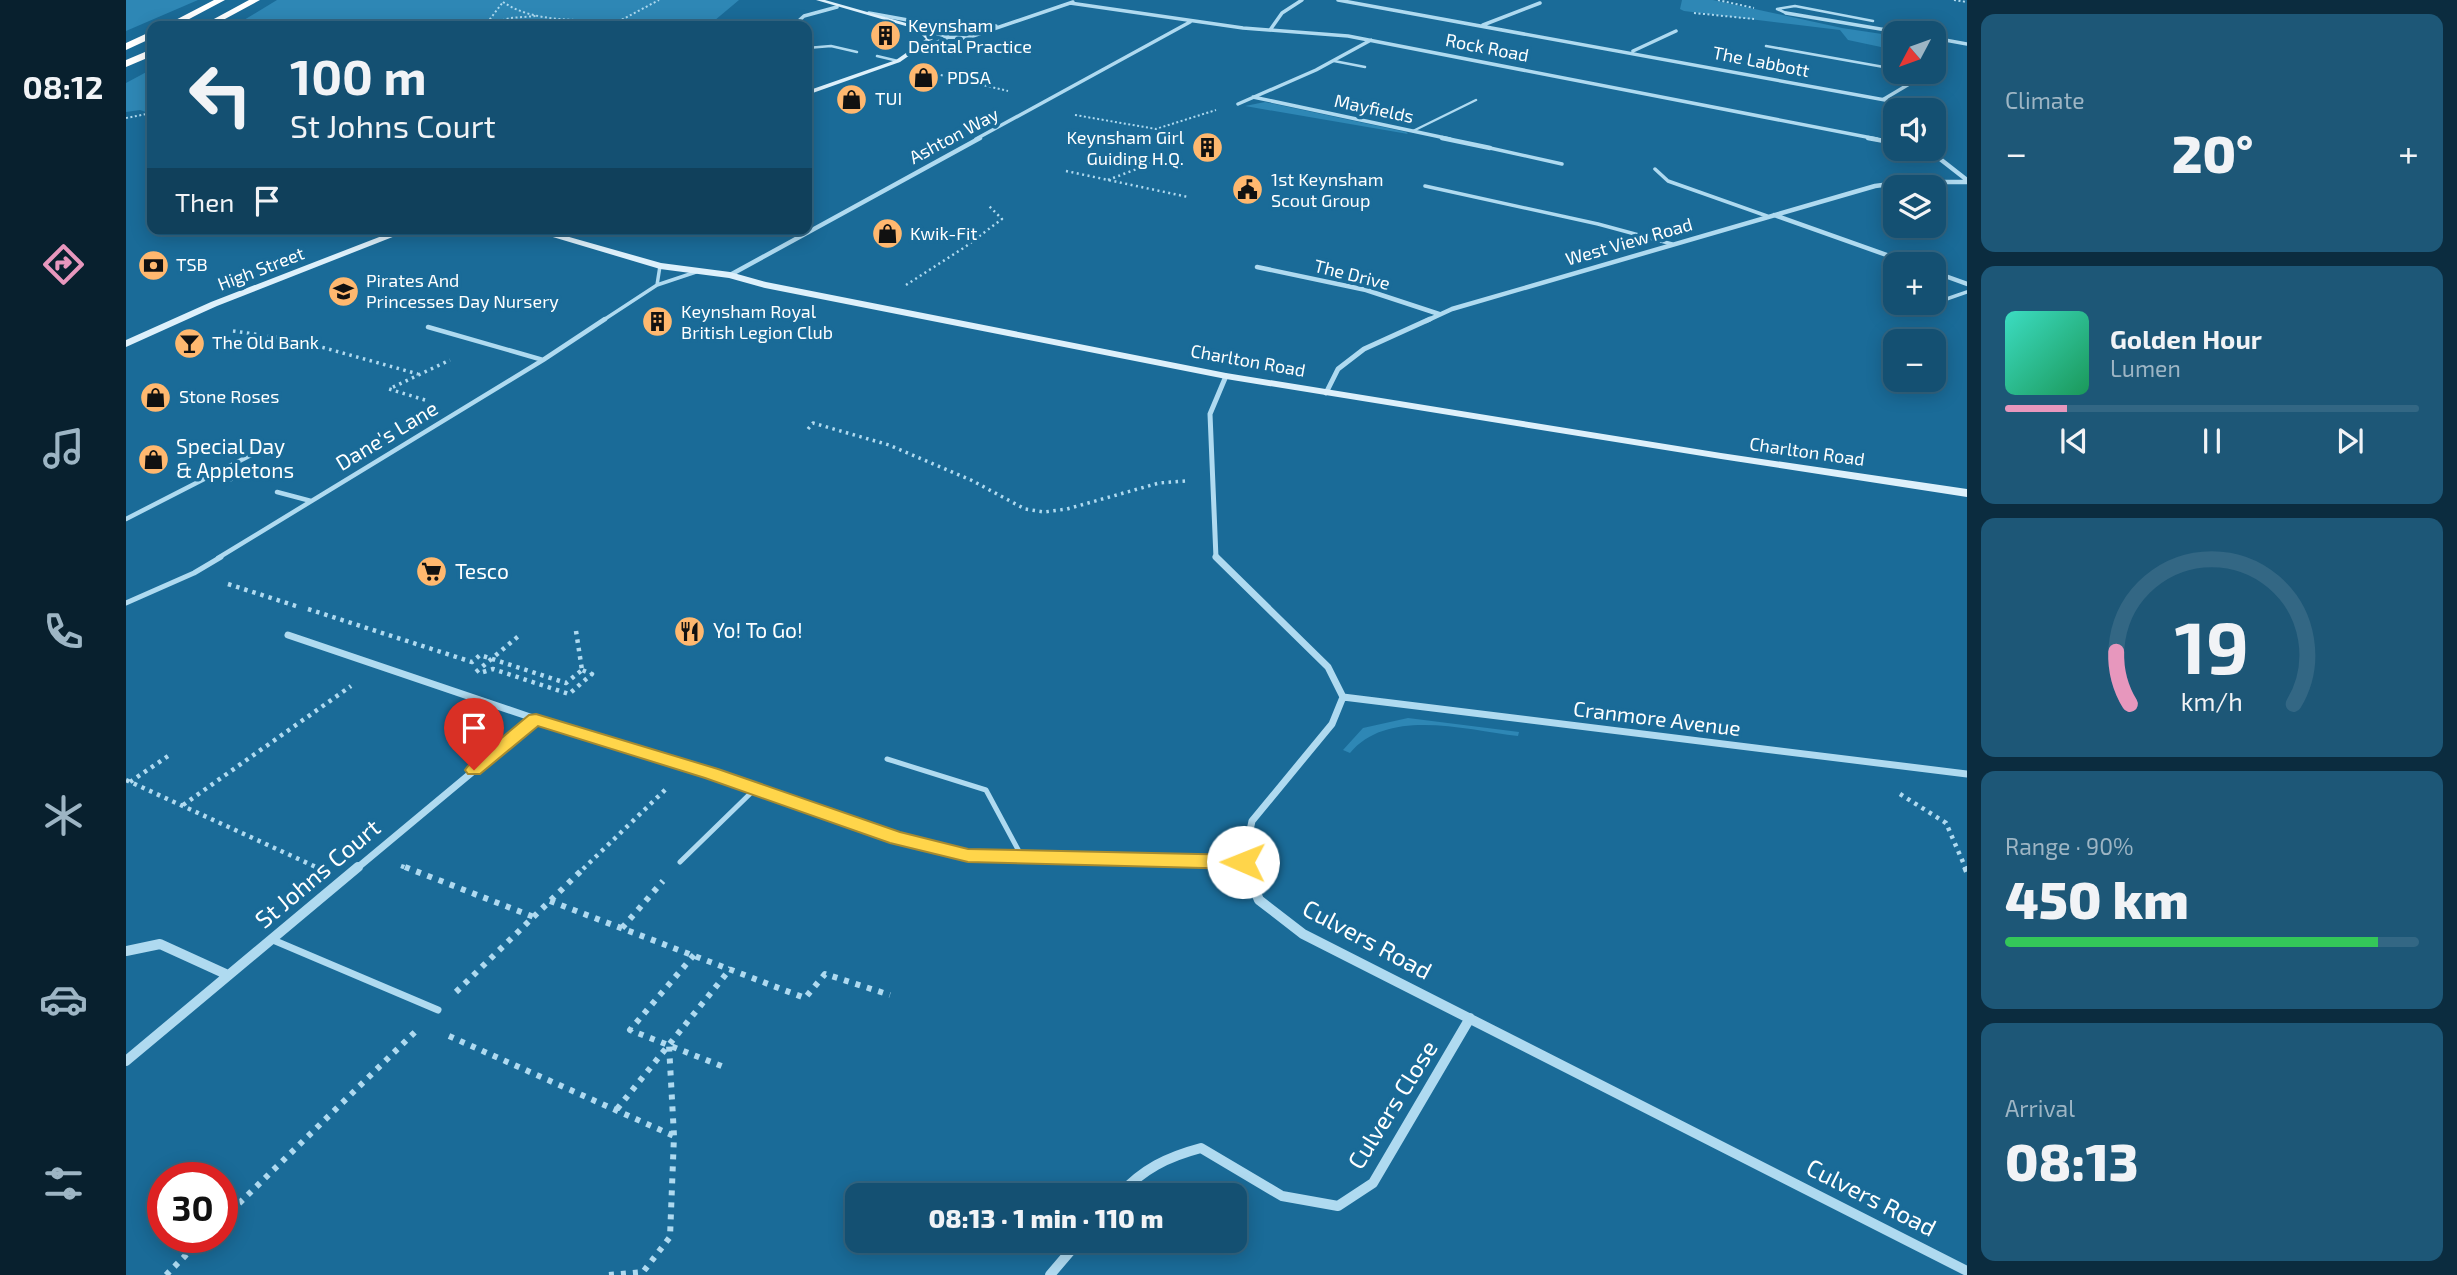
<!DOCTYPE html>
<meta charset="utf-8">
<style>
:root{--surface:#145072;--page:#1d5777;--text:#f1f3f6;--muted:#9db5c4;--line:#336784;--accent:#e797bd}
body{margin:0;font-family:"Exo 2",sans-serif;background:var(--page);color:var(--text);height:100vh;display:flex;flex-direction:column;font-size:26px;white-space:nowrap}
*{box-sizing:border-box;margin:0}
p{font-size:23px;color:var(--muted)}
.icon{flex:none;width:38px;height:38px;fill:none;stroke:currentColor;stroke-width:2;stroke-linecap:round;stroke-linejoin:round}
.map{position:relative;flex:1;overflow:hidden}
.sheet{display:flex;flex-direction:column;gap:14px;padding:14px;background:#0b2c3f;width:490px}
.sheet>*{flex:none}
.top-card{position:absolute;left:21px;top:21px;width:665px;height:214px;border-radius:14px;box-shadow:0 4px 18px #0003,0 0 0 2px var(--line);background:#145072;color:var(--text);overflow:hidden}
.needle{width:46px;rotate:229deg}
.tools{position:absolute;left:1757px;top:21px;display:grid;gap:14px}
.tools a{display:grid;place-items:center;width:63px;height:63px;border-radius:14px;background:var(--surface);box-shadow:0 4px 18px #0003,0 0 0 2px var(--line);font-size:35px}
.speed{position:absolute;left:21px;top:1162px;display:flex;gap:14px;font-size:35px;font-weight:700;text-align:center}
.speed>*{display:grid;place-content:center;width:91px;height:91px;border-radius:50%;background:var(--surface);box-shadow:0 4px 18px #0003,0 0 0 2px var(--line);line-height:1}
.speed .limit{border:10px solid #d22;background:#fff;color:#111}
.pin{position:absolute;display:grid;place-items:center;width:60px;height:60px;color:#fff;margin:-72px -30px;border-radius:50% 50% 50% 0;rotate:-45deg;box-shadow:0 0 7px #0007}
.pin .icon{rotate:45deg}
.me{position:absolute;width:77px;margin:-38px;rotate:271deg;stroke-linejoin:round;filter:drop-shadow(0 0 5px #0008)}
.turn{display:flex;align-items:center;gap:24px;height:147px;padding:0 28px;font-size:32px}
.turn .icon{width:91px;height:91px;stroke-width:2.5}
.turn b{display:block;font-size:49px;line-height:60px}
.then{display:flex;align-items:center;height:66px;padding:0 28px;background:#0003;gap:14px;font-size:26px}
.big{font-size:52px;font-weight:800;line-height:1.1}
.sheet .card{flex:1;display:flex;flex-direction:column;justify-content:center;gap:10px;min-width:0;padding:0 24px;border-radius:14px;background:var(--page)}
.sheet .dial{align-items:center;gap:0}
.dial svg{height:182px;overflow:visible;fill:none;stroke:var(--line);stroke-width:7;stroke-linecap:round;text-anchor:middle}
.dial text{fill:var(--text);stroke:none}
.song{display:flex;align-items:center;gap:21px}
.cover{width:84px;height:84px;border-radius:10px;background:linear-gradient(135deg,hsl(170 70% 55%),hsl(150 70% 35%))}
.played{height:7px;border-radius:4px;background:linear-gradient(90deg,var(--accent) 15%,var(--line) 15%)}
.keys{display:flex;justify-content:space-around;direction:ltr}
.heat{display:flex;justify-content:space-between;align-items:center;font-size:38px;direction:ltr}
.charge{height:10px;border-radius:5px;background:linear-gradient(90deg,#34c759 90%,var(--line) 0)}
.trip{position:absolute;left:719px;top:1183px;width:402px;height:70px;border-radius:14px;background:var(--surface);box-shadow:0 4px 18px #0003,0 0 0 2px var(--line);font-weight:800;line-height:70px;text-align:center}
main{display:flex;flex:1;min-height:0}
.dock{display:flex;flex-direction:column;width:126px;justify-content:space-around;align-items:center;background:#08202e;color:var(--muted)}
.dock .icon{width:49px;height:49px}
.dock .on{color:var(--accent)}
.dock b{font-size:32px;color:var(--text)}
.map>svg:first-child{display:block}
</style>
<main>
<nav class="dock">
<b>08:12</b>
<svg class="icon on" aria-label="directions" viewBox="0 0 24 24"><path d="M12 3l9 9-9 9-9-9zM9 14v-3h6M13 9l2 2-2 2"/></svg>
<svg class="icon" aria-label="music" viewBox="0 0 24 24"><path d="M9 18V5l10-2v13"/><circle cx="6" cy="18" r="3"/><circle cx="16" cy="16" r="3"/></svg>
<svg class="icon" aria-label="phone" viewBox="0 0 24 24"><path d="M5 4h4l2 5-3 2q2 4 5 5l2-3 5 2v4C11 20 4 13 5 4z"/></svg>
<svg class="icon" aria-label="climate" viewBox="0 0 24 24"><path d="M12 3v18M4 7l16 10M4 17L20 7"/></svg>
<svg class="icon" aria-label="car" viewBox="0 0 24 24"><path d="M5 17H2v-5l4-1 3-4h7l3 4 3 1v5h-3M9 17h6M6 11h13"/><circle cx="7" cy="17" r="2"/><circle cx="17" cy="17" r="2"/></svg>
<svg class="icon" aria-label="filters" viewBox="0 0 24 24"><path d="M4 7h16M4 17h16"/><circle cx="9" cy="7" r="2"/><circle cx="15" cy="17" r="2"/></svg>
</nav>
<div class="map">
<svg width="1841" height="1275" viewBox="0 0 1841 1275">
<rect width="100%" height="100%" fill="#1a6b98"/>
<path fill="#2e87b5" d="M 0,0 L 72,0 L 0,31 Z
M 151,0 L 613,0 L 582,26 L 108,26 Z
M 1556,0 L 1587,0 L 1716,28 L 1769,36 L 1769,50 L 1722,40 L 1714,30 L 1558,11 L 1554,9 Z
M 26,69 L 26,114 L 14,110 L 0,112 L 0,83 Z
M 1139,102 L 1280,132 L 1282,134 L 1119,106 Z
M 1282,718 L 1393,732 L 1392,736 C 1340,730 1262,707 1224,753 L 1217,750 L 1237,728 Z"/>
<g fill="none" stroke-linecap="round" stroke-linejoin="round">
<path stroke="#afdaf0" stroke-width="2" stroke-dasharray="2 2.5" stroke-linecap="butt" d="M 1592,0 L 1628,8
M 1828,0 L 1841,2
M 377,2 C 409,24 456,19 493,21
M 1568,13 L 1628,19
M 361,23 L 377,2
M 359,25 L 384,18 L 410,16
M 484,26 L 533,0
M 806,73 L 882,91
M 949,115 L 1030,129 L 1090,110
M 0,118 L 26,113"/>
<path stroke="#afdaf0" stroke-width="2.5" stroke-dasharray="2 3.5" stroke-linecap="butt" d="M 940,171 L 1062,197
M 982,180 L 1031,161
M 780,285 L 839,247 L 876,219 L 862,205"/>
<path stroke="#afdaf0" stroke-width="3.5" stroke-dasharray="2.5 4.5" stroke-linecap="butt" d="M 107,331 L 170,340 L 292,374
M 299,400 L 263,389 L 324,360
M 682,429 L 687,423 L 763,445 L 845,480 L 899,509 L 918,512 L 941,509 L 1033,483 L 1060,481"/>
<path stroke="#afdaf0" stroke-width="4.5" stroke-dasharray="3.5 5" stroke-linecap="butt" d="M 102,584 L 173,607
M 182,609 L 346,662 L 354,655 L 440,683 L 456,670
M 450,631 L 456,670
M 350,672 L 395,634
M 357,672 L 367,669 L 443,694 L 466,674 L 456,670
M 0,780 L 190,867
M 4,782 L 42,756
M 1774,794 L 1820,823 L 1840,869
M 57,805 L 225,686
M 275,866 L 283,869
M 457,869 L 540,789"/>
<path stroke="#afdaf0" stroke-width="6" stroke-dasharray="5 7" stroke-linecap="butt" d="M 279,867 L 408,917
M 1839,867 L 1841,872
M 424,901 L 679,998 L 699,974 L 764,995
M 496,928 L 537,881
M 568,955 L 504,1030 L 598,1067
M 330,992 L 459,867
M 323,1036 L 548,1136
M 491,1109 L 605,968
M 96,1220 L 291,1030
M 40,1275 L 78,1237
M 483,1275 L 517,1272 L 544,1237 L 548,1136 L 543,1045"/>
<path stroke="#afdaf0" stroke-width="2.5" d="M 1660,13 L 1651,9 L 1669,6 L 1747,21
M 1640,46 L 1769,69
M 681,48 L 705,46 L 731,52
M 751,56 L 772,61
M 1208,61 L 1239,67
M 1781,72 L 1795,77
M 1287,131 L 1350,100"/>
<path stroke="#afdaf0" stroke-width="3.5" d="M 1364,148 L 1436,164
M 1529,169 L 1542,181 L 1641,216
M 1299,186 L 1472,224 L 1546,244
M 534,266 L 531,285 L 570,272
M 1785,306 L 1809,303 L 1841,292
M 476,321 L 531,285"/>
<path stroke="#afdaf0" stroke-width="4.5" d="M 302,327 L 417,360
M 89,474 L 105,479
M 151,492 L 185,501
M 0,519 L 125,455
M 92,558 L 417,360 L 479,319"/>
<path stroke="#afdaf0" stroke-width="5" d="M 0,603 L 68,573 L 95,557
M 761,759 L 860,790 L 896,857
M 554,862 L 630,788"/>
<path stroke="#afdaf0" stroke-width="7" d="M 147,940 L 312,1010"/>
<path stroke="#afdaf0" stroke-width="3.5" d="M 1212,0 L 1792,106
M 944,3 L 1117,28 L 1222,36 L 1751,139
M 743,13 L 826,28 L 870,26
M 1660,13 L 1778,33
M 1357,25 L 1414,3
M 667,26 L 678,16 L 711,7
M 792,28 L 823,37 L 841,38 L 947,2
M 1144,30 L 1156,13 L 1176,0
M 1808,38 L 1841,44
M 1507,51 L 1550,31
M 788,52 L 823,37
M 1127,97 L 1324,139
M 1758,99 L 1795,77
M 1112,104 L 1190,70 L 1245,40
M 850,139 L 1064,22"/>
<path stroke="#afdaf0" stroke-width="4.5" d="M 1316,138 L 1364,148
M 1742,138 L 1769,143
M 1792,149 L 1809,155 L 1841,180
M 1648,215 L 1786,264
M 1131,267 L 1240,290 L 1313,314
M 1808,272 L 1841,284
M 604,275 L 854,138
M 1300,321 L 1326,309 L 1749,186 L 1780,182 L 1841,182"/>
<path stroke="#afdaf0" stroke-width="5" d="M 1200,393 L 1212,369 L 1238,349 L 1304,319
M 1090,558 L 1084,414 L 1100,376"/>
<path stroke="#afdaf0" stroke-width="7" d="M 1090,557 L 1202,667 L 1217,697 L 1206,724 L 1126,821 L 1117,862 L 1120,869
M 162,635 L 410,719 L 630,788 L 771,838 L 842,856 L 1117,862
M 1217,697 L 1841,774
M 230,869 L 410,719"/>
<path stroke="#afdaf0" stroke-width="10" d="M 1119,867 L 1133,900 L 1177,934 L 1841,1271
M 0,951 L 34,944 L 102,975
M 0,1061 L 232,867
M 993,1195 C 1017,1169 1041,1157 1075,1148 L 1156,1196 L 1212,1206 L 1247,1183 L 1344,1018
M 924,1275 L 953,1241"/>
<path fill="#ddf0fb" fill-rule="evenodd" d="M 690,0 L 699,0 L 794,27 L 807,39 L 774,62 L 681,95 L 681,91 L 770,60 L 800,39 L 790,29 Z
M 274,229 L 287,229 L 91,306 L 0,347 L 0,340 L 85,302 Z
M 400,229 L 415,229 L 535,263 L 604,272 L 640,282 L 1100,373 L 1595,453 L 1841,489 L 1841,497 L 1595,459 L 1100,379 L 639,288 L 603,278 L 534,269 Z"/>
<path fill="#fff" fill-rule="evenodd" d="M 88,0 L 99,0 L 50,26 L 38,26 Z
M 123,0 L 134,0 L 86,26 L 75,26 Z
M 26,31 L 26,38 L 0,50 L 0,43 Z
M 26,49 L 26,56 L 0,67 L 0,60 Z"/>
</g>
<path fill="#ffd54a" stroke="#a68a30" stroke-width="2" d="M 410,714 L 592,769 L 774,832 L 842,849 L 1117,855 L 1124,857 L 1127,862 L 1124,867 L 1117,869 L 842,862 L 764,843 L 579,778 L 412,726 L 354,774 L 342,774 L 339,770 L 342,766 L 403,715 Z"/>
<defs>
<symbol id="building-disc" viewBox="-11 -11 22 22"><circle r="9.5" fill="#ffb86f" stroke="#1a6b98"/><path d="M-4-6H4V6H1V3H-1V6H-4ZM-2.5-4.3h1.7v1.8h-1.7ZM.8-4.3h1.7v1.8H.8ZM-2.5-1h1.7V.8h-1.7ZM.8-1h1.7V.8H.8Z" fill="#111"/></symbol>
<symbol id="shop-disc" viewBox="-11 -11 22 22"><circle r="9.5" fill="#ffb86f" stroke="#1a6b98"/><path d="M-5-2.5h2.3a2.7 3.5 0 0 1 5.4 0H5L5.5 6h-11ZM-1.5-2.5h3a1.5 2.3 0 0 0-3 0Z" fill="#111"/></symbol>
<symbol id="civic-disc" viewBox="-11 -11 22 22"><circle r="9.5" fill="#ffb86f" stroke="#1a6b98"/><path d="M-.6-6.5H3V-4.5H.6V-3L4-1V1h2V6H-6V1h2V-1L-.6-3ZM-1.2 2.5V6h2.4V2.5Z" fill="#111"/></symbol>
<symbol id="bank-disc" viewBox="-11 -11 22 22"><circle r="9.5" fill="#ffb86f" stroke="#1a6b98"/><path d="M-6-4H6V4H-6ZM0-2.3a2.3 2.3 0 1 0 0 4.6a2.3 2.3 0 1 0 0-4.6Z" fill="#111"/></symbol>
<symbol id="school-disc" viewBox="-11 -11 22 22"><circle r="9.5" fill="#ffb86f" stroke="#1a6b98"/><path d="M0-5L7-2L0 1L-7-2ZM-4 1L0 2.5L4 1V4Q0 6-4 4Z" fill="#111"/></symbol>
<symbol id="bar-disc" viewBox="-11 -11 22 22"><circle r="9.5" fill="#ffb86f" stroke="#1a6b98"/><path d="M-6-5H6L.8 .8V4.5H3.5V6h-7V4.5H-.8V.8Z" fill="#111"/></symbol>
<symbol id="supermarket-disc" viewBox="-11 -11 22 22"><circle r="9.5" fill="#ffb86f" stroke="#1a6b98"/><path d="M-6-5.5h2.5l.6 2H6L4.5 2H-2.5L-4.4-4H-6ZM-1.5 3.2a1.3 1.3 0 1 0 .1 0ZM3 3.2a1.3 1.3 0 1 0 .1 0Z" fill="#111"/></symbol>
<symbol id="restaurant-disc" viewBox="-11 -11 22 22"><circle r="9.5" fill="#ffb86f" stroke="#1a6b98"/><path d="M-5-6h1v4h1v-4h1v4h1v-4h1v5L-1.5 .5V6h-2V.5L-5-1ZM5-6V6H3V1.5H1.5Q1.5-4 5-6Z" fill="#111"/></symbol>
</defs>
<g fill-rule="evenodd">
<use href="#building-disc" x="742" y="18" width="35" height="35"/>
<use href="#shop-disc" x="780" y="60" width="35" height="35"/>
<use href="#shop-disc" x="708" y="82" width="35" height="35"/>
<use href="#building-disc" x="1064" y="130" width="35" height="35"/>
<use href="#civic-disc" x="1104" y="172" width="35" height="35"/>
<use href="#shop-disc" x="744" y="216" width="35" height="35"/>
<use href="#bank-disc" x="10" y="248" width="35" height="35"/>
<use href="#school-disc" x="200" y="274" width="35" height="35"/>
<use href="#building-disc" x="514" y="304" width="35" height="35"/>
<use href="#bar-disc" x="46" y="326" width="35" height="35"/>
<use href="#shop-disc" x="12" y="380" width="35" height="35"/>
<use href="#shop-disc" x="10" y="442" width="35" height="35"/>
<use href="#supermarket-disc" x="288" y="554" width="35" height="35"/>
<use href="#restaurant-disc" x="546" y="614" width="35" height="35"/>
</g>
<g text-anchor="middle" stroke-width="7" stroke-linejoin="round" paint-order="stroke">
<g font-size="18" fill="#fff" stroke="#1a6b98" text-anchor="start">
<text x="782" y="32">Keynsham<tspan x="782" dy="21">Dental Practice</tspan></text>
<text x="821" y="84">PDSA</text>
<text x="749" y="105">TUI</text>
<text x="1058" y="144" text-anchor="end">Keynsham Girl<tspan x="1058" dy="21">Guiding H.Q.</tspan></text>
<text x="1145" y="186">1st Keynsham<tspan x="1145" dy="21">Scout Group</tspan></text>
<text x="784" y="240">Kwik-Fit</text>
<text x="50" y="271">TSB</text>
<text x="240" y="287">Pirates And<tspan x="240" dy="21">Princesses Day Nursery</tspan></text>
<text x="555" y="318">Keynsham Royal<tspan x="555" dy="21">British Legion Club</tspan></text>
<text x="86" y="349">The Old Bank</text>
<text x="53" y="403">Stone Roses</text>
</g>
<g font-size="18" fill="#fff" stroke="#1a6b98">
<text transform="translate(1361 48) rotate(11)" y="6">Rock Road</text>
<text transform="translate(1635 62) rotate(11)" y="6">The Labbott</text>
<text transform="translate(1248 109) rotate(12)" y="6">Mayfields</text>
<text transform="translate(828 136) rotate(-28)" y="6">Ashton Way</text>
<text transform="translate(1503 242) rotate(-16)" y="6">West View Road</text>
<text transform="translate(135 269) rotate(-21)" y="6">High Street</text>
<text transform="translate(1226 275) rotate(14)" y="6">The Drive</text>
<text transform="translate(1122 361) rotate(10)" y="6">Charlton Road</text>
<text transform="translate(1681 452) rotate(8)" y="6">Charlton Road</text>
</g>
<g font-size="21" fill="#fff" stroke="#1a6b98">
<text transform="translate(261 436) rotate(-31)" y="7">Dane's Lane</text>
<text transform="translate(1531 719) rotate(7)" y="7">Cranmore Avenue</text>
</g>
<g font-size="21" fill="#fff" stroke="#1a6b98" text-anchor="start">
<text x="50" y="454">Special Day<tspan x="50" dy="24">&amp; Appletons</tspan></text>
<text x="329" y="579">Tesco</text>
<text x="587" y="638">Yo! To Go!</text>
</g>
<g font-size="24" fill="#fff" stroke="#1a6b98">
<text transform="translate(192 874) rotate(-40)" y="8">St Johns Court</text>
<text transform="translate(1241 940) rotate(28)" y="8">Culvers Road</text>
<text transform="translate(1267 1105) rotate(-58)" y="8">Culvers Close</text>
<text transform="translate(1745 1198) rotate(27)" y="8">Culvers Road</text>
</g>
</g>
</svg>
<div class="tools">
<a><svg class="needle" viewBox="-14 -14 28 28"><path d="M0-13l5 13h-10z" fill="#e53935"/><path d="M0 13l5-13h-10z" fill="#9db5c4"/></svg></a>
<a><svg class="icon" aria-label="sound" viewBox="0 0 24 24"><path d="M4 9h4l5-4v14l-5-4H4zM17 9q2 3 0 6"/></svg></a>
<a><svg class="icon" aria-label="layers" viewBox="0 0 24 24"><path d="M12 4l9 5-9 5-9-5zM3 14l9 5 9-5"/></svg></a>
<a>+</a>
<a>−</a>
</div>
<div class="speed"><div class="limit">30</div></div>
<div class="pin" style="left:348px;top:770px;background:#d93025"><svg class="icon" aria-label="arrive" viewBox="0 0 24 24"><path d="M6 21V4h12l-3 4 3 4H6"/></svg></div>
<svg class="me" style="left:1117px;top:862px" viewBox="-20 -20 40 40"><circle r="19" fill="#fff"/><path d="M0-13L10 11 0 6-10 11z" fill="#ffd54a"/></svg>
<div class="trip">08:13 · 1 min · 110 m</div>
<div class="top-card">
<div class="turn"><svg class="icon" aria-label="left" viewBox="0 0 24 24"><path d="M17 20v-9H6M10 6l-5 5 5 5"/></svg><div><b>100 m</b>St Johns Court</div></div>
<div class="then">Then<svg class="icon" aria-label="arrive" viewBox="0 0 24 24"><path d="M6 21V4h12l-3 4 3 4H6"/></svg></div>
</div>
</div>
<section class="sheet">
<div class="card"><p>Climate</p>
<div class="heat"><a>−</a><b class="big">20°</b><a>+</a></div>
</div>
<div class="card">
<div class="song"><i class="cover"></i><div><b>Golden Hour</b><p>Lumen</p></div></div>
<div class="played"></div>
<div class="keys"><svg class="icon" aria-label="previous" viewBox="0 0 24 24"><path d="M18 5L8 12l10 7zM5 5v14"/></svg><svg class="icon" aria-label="pause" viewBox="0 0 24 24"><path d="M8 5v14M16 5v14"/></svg><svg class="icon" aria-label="next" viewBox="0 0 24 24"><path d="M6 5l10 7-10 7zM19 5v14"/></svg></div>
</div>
<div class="card dial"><svg viewBox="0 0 100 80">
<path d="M14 69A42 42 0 1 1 86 69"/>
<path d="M14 69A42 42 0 0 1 8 46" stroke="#e797bd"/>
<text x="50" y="56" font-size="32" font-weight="700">19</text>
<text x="50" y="72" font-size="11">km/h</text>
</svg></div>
<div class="card"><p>Range · 90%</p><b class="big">450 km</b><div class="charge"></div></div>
<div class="card"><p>Arrival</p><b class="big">08:13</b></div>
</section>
</main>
